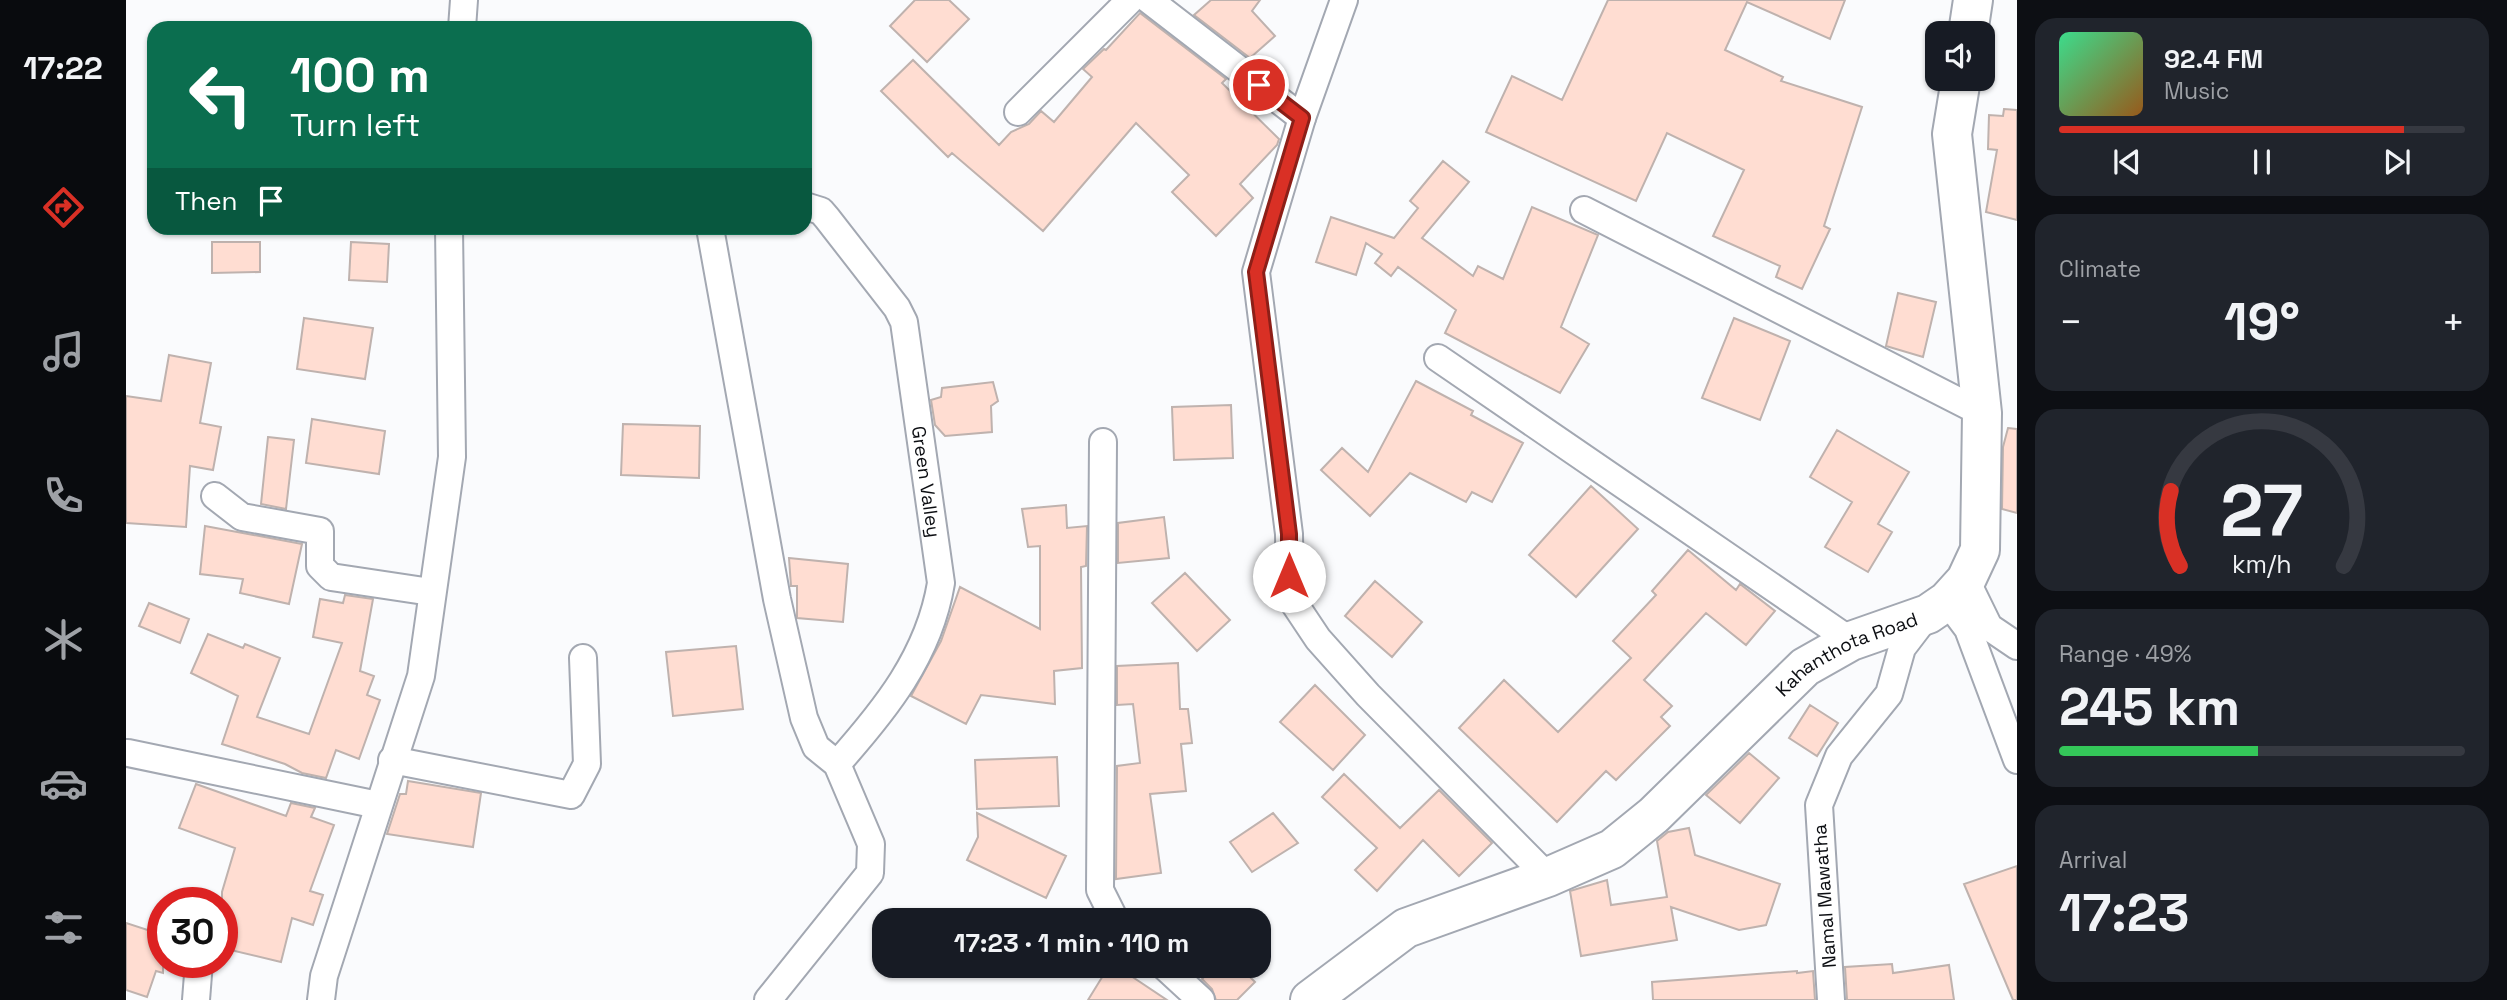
<!DOCTYPE html>
<meta charset="utf-8">
<style>
:root{--surface:#171b24;--page:#20242c;--text:#f1f3f6;--muted:#9ea1a6;--line:#363941;--accent:#d93025}
body{margin:0;font-family:"Space Grotesk",sans-serif;background:var(--page);color:var(--text);height:100vh;display:flex;flex-direction:column;font-size:26px;white-space:nowrap}
*{box-sizing:border-box;margin:0}
p{font-size:23px;color:var(--muted)}
.icon{flex:none;width:38px;height:38px;fill:none;stroke:currentColor;stroke-width:2;stroke-linecap:round;stroke-linejoin:round}
.map{position:relative;flex:1;overflow:hidden}
.drawer{display:flex;flex-direction:column;gap:18px;padding:18px;background:#0d0f14;width:490px}
.drawer>*{flex:none}
.hud{position:absolute;left:21px;top:21px;width:665px;height:214px;border-radius:21px;box-shadow:0 2px 5px #0004;background:#0b6e4f;color:#fff;overflow:hidden}
.fabs{position:absolute;left:1799px;top:21px;display:grid;gap:14px}
.fabs a{display:grid;place-items:center;width:70px;height:70px;border-radius:14px;background:var(--surface);box-shadow:0 2px 5px #0004;font-size:35px}
.speed{position:absolute;left:21px;top:887px;display:flex;gap:14px;font-size:35px;font-weight:700;text-align:center}
.speed>*{display:grid;place-content:center;width:91px;height:91px;border-radius:50%;background:var(--surface);box-shadow:0 2px 5px #0004;line-height:1}
.speed .limit{border:10px solid #d22;background:#fff;color:#111}
.pin{position:absolute;display:grid;place-items:center;width:60px;height:60px;color:#fff;margin:-30px;border:4px solid #fff;border-radius:50%;box-shadow:0 2px 7px #0007}
.me{position:absolute;width:77px;margin:-38px;rotate:0deg;stroke-linejoin:round;filter:drop-shadow(0 0 5px #0008)}
.turn{display:flex;align-items:center;gap:24px;height:147px;padding:0 28px;font-size:32px}
.turn .icon{width:91px;height:91px;stroke-width:2.5}
.turn b{display:block;font-size:49px;line-height:60px}
.then{display:flex;align-items:center;height:66px;padding:0 28px;background:#0003;gap:14px;font-size:26px}
.big{font-size:52px;font-weight:700;line-height:1.1}
.drawer .tile{flex:1;display:flex;flex-direction:column;justify-content:center;gap:10px;min-width:0;padding:0 24px;border-radius:21px;background:var(--page)}
.drawer .dial{align-items:center;gap:0}
.dial svg{height:182px;overflow:visible;fill:none;stroke:var(--line);stroke-width:7;stroke-linecap:round;text-anchor:middle}
.dial text{fill:var(--text);stroke:none}
.song{display:flex;align-items:center;gap:21px}
.cover{width:84px;height:84px;border-radius:10px;background:linear-gradient(135deg,hsl(150 70% 55%),hsl(30 70% 35%))}
.played{height:7px;border-radius:4px;background:linear-gradient(90deg,var(--accent) 85%,var(--line) 85%)}
.keys{display:flex;justify-content:space-around;direction:ltr}
.heat{display:flex;justify-content:space-between;align-items:center;font-size:38px;direction:ltr}
.charge{height:10px;border-radius:5px;background:linear-gradient(90deg,#34c759 49%,var(--line) 0)}
.trip{position:absolute;left:746px;top:908px;width:399px;height:70px;border-radius:21px;background:var(--surface);box-shadow:0 2px 5px #0004;font-weight:700;line-height:70px;text-align:center}
main{display:flex;flex:1;min-height:0}
.menu{display:flex;flex-direction:column;width:126px;justify-content:space-around;align-items:center;background:#090b0e;color:var(--muted)}
.menu .icon{width:49px;height:49px}
.menu .on{color:var(--accent)}
.menu b{font-size:32px;color:var(--text)}
.map>svg:first-child{display:block}
</style>
<main>
<nav class="menu">
<b>17:22</b>
<svg class="icon on" aria-label="directions" viewBox="0 0 24 24"><path d="M12 3l9 9-9 9-9-9zM9 14v-3h6M13 9l2 2-2 2"/></svg>
<svg class="icon" aria-label="music" viewBox="0 0 24 24"><path d="M9 18V5l10-2v13"/><circle cx="6" cy="18" r="3"/><circle cx="16" cy="16" r="3"/></svg>
<svg class="icon" aria-label="phone" viewBox="0 0 24 24"><path d="M5 4h4l2 5-3 2q2 4 5 5l2-3 5 2v4C11 20 4 13 5 4z"/></svg>
<svg class="icon" aria-label="climate" viewBox="0 0 24 24"><path d="M12 3v18M4 7l16 10M4 17L20 7"/></svg>
<svg class="icon" aria-label="car" viewBox="0 0 24 24"><path d="M5 17H2v-5l4-1 3-4h7l3 4 3 1v5h-3M9 17h6M6 11h13"/><circle cx="7" cy="17" r="2"/><circle cx="17" cy="17" r="2"/></svg>
<svg class="icon" aria-label="filters" viewBox="0 0 24 24"><path d="M4 7h16M4 17h16"/><circle cx="9" cy="7" r="2"/><circle cx="15" cy="17" r="2"/></svg>
</nav>
<div class="map">
<svg width="1891" height="1000" viewBox="0 0 1891 1000">
<rect width="100%" height="100%" fill="#fafbfd"/>
<path fill="#ffddd2" stroke="#bfb2ae" stroke-width="2" d="M 789,0 L 823,0 L 843,19 L 801,62 L 764,26 Z
M 1085,0 L 1134,0 L 1126,11 L 1149,36 L 1124,58 L 1068,15 Z
M 1482,0 L 1719,0 L 1704,39 L 1621,2 L 1599,50 L 1657,77 L 1655,81 L 1736,107 L 1698,226 L 1704,229 L 1676,289 L 1650,277 L 1654,266 L 1587,236 L 1618,170 L 1541,133 L 1510,201 L 1360,132 L 1386,76 L 1436,100 Z
M 1014,13 L 1100,79 L 1096,83 L 1153,139 L 1151,145 L 1114,184 L 1127,198 L 1090,236 L 1046,192 L 1063,175 L 1010,123 L 917,231 L 826,153 L 822,157 L 755,91 L 787,60 L 873,145 L 885,132 L 903,124 L 915,111 L 928,122 L 966,77 L 957,69 L 978,49 L 980,50 Z
M 1878,109 L 1891,110 L 1891,220 L 1860,212 L 1871,150 L 1862,149 L 1863,115 L 1877,116 Z
M 1317,161 L 1343,182 L 1296,238 L 1347,276 L 1352,266 L 1377,279 L 1406,207 L 1472,235 L 1435,327 L 1463,344 L 1434,393 L 1319,333 L 1330,310 L 1272,267 L 1265,276 L 1249,263 L 1256,254 L 1240,243 L 1230,275 L 1190,262 L 1205,217 L 1268,238 L 1292,208 L 1284,201 Z
M 86,242 L 134,242 L 134,272 L 86,273 Z
M 225,242 L 263,244 L 261,282 L 223,280 Z
M 1772,293 L 1810,302 L 1797,357 L 1760,346 Z
M 178,318 L 247,328 L 239,379 L 171,369 Z
M 1608,318 L 1664,341 L 1634,420 L 1576,398 Z
M 43,355 L 85,363 L 74,423 L 95,427 L 87,470 L 64,466 L 60,527 L 0,523 L 0,396 L 35,401 Z
M 1290,381 L 1347,411 L 1345,415 L 1397,443 L 1366,502 L 1346,492 L 1340,502 L 1284,473 L 1244,516 L 1195,470 L 1216,448 L 1242,472 Z
M 867,382 L 872,401 L 865,406 L 866,432 L 819,436 L 809,425 L 805,400 L 815,397 L 816,388 Z
M 1105,405 L 1107,458 L 1048,460 L 1046,407 Z
M 186,419 L 259,431 L 253,474 L 180,463 Z
M 497,424 L 574,426 L 573,478 L 495,475 Z
M 1882,428 L 1891,429 L 1891,513 L 1876,509 L 1877,447 Z
M 1711,430 L 1783,472 L 1752,524 L 1766,532 L 1742,572 L 1699,547 L 1726,502 L 1684,477 Z
M 142,437 L 168,440 L 160,509 L 135,504 Z
M 1465,486 L 1512,529 L 1450,597 L 1403,555 Z
M 940,505 L 941,528 L 961,526 L 960,566 L 955,567 L 956,668 L 928,671 L 929,704 L 855,695 L 840,724 L 785,696 L 815,641 L 834,587 L 914,629 L 914,546 L 902,547 L 896,509 Z
M 1038,517 L 1043,558 L 992,563 L 992,523 Z
M 79,526 L 176,544 L 163,604 L 114,593 L 117,579 L 74,574 Z
M 1562,550 L 1610,590 L 1614,584 L 1649,611 L 1620,645 L 1580,613 L 1518,680 L 1546,706 L 1535,717 L 1544,726 L 1490,780 L 1480,771 L 1431,822 L 1333,728 L 1378,680 L 1432,732 L 1505,658 L 1487,641 L 1530,595 L 1526,591 Z
M 663,558 L 722,564 L 717,622 L 671,618 L 671,586 L 665,586 Z
M 1059,573 L 1104,620 L 1071,651 L 1026,603 Z
M 1249,581 L 1296,622 L 1266,657 L 1219,616 Z
M 219,595 L 247,599 L 234,671 L 248,676 L 241,695 L 254,700 L 233,759 L 210,750 L 200,778 L 176,773 L 159,764 L 96,744 L 112,696 L 65,673 L 82,634 L 117,648 L 119,644 L 154,658 L 131,717 L 183,734 L 216,643 L 187,637 L 194,599 L 217,603 Z
M 23,603 L 63,619 L 54,643 L 13,626 Z
M 610,646 L 617,709 L 547,716 L 540,652 Z
M 1052,663 L 1054,709 L 1062,709 L 1066,743 L 1055,744 L 1060,791 L 1024,794 L 1035,873 L 990,879 L 991,766 L 1014,763 L 1007,704 L 991,705 L 991,666 Z
M 1189,685 L 1239,735 L 1207,770 L 1154,722 Z
M 1684,705 L 1712,723 L 1691,756 L 1663,738 Z
M 1623,753 L 1653,778 L 1614,823 L 1580,795 Z
M 931,757 L 933,806 L 851,809 L 849,760 Z
M 1218,774 L 1274,828 L 1313,790 L 1366,843 L 1333,876 L 1297,840 L 1251,891 L 1229,870 L 1251,848 L 1196,797 Z
M 282,781 L 355,793 L 347,847 L 261,834 L 274,794 L 280,794 Z
M 70,784 L 160,816 L 165,803 L 189,808 L 185,817 L 208,825 L 184,891 L 197,895 L 187,925 L 166,918 L 155,962 L 96,948 L 96,892 L 109,848 L 53,828 Z
M 851,813 L 940,856 L 920,898 L 841,860 L 852,837 Z
M 1147,813 L 1172,843 L 1126,872 L 1104,842 Z
M 1563,828 L 1569,855 L 1654,884 L 1640,925 L 1613,930 L 1545,907 L 1551,940 L 1455,956 L 1444,891 L 1481,880 L 1485,905 L 1541,897 L 1531,841 L 1542,832 Z
M 1891,866 L 1891,1000 L 1887,1000 L 1838,884 Z
M 0,923 L 37,935 L 37,973 L 30,971 L 21,997 L 0,990 Z
M 1766,964 L 1767,973 L 1823,965 L 1828,1000 L 1721,1000 L 1719,967 Z
M 983,966 L 990,966 L 1041,1000 L 962,1000 Z
M 1089,966 L 1113,966 L 1129,982 L 1111,1000 L 1090,1000 L 1086,989 L 1076,979 Z
M 1671,971 L 1671,973 L 1687,971 L 1689,1000 L 1527,1000 L 1526,982 Z"/>
<g fill="none" stroke-linecap="round" stroke-linejoin="round">
<defs>
<g id="street">
<path d="M 1023,0 L 1176,118"/>
<path d="M 1218,0 L 1176,118 L 1130,272 L 1163,534 L 1164,597 L 1192,639 L 1242,695 L 1422,877"/>
<path d="M 336,28 L 338,0"/>
<path d="M 892,112 L 1004,0"/>
<path id="s1" d="M 679,206 L 695,211 L 701,218 L 771,308 L 778,322 L 815,583 C 803,656 759,710 711,764"/>
<path d="M 1458,210 L 1856,413"/>
<path d="M 584,228 L 651,599 L 678,718 L 690,747 L 711,764 L 745,844 L 744,873 L 642,1000"/>
<path d="M 1312,358 L 1725,641"/>
<path d="M 977,442 L 974,890 L 989,920"/>
<path d="M 89,496 L 116,517 L 194,531 L 194,566 L 205,577 L 305,592"/>
<path d="M 1840,580 L 1863,627 L 1891,646"/>
<path d="M 1821,601 L 1842,629 L 1891,760"/>
<path d="M 2,753 L 252,805"/>
<path d="M 266,760 L 445,795 L 461,764 L 457,658"/>
<path d="M 1038,966 L 1075,1000"/>
<path d="M 70,1000 L 73,962"/>
<path d="M 195,1000 L 198,976 L 295,676 L 326,457 L 323,228"/>
<path d="M 1705,1000 L 1693,805 L 1713,756 L 1763,694 L 1776,648 L 1802,614"/>
</g>
<g id="secondary">
<path d="M 1842,33 L 1847,0"/>
<path id="s2" d="M 1184,1000 L 1280,928 L 1422,877 L 1486,849 L 1528,815 L 1679,667 L 1725,641 L 1802,614 L 1821,601 L 1840,580 L 1854,550 L 1856,413 L 1826,134 L 1835,79"/>
</g>
</defs>
<use href="#street" stroke="#a3a8b2" stroke-width="30"/>
<use href="#secondary" stroke="#a3a8b2" stroke-width="42"/>
<use href="#street" stroke="#fff" stroke-width="26"/>
<use href="#secondary" stroke="#fff" stroke-width="38"/>
</g>
<g fill="none" stroke-linecap="round" stroke-linejoin="round">
<defs>
<path id="route" d="M 1133,85 L 1176,118 L 1130,272 L 1163,534 L 1163,576"/>
</defs>
<use href="#route" stroke="#8d1f18" stroke-width="18"/>
<use href="#route" stroke="#d93025" stroke-width="12"/>
</g>
<g text-anchor="middle" stroke-width="5" stroke-linejoin="round" paint-order="stroke">
<g font-size="19" fill="#0c0e12" stroke="#fff">
<text dy="7" stroke="none"><textPath href="#s1" startOffset="317">Green Valley</textPath></text>
<text dy="7" stroke="none"><textPath href="#s2" startOffset="649">Kahanthota Road</textPath></text>
<text transform="translate(1698 896) rotate(-94)" y="7">Namal Mawatha</text>
</g>
</g>
</svg>
<div class="fabs">
<a><svg class="icon" aria-label="sound" viewBox="0 0 24 24"><path d="M4 9h4l5-4v14l-5-4H4zM17 9q2 3 0 6"/></svg></a>
</div>
<div class="speed"><div class="limit">30</div></div>
<div class="pin" style="left:1133px;top:85px;background:#d93025"><svg class="icon" aria-label="arrive" viewBox="0 0 24 24"><path d="M6 21V4h12l-3 4 3 4H6"/></svg></div>
<svg class="me" style="left:1163px;top:576px" viewBox="-20 -20 40 40"><circle r="19" fill="#fff"/><path d="M0-13L10 11 0 6-10 11z" fill="#d93025"/></svg>
<div class="trip">17:23 · 1 min · 110 m</div>
<div class="hud">
<div class="turn"><svg class="icon" aria-label="left" viewBox="0 0 24 24"><path d="M17 20v-9H6M10 6l-5 5 5 5"/></svg><div><b>100 m</b>Turn left</div></div>
<div class="then">Then<svg class="icon" aria-label="arrive" viewBox="0 0 24 24"><path d="M6 21V4h12l-3 4 3 4H6"/></svg></div>
</div>
</div>
<section class="drawer">
<div class="tile">
<div class="song"><i class="cover"></i><div><b>92.4 FM</b><p>Music</p></div></div>
<div class="played"></div>
<div class="keys"><svg class="icon" aria-label="previous" viewBox="0 0 24 24"><path d="M18 5L8 12l10 7zM5 5v14"/></svg><svg class="icon" aria-label="pause" viewBox="0 0 24 24"><path d="M8 5v14M16 5v14"/></svg><svg class="icon" aria-label="next" viewBox="0 0 24 24"><path d="M6 5l10 7-10 7zM19 5v14"/></svg></div>
</div>
<div class="tile"><p>Climate</p>
<div class="heat"><a>−</a><b class="big">19°</b><a>+</a></div>
</div>
<div class="tile dial"><svg viewBox="0 0 100 80">
<path d="M14 69A42 42 0 1 1 86 69"/>
<path d="M14 69A42 42 0 0 1 10 36" stroke="#d93025"/>
<text x="50" y="56" font-size="32" font-weight="700">27</text>
<text x="50" y="72" font-size="11">km/h</text>
</svg></div>
<div class="tile"><p>Range · 49%</p><b class="big">245 km</b><div class="charge"></div></div>
<div class="tile"><p>Arrival</p><b class="big">17:23</b></div>
</section>
</main>
